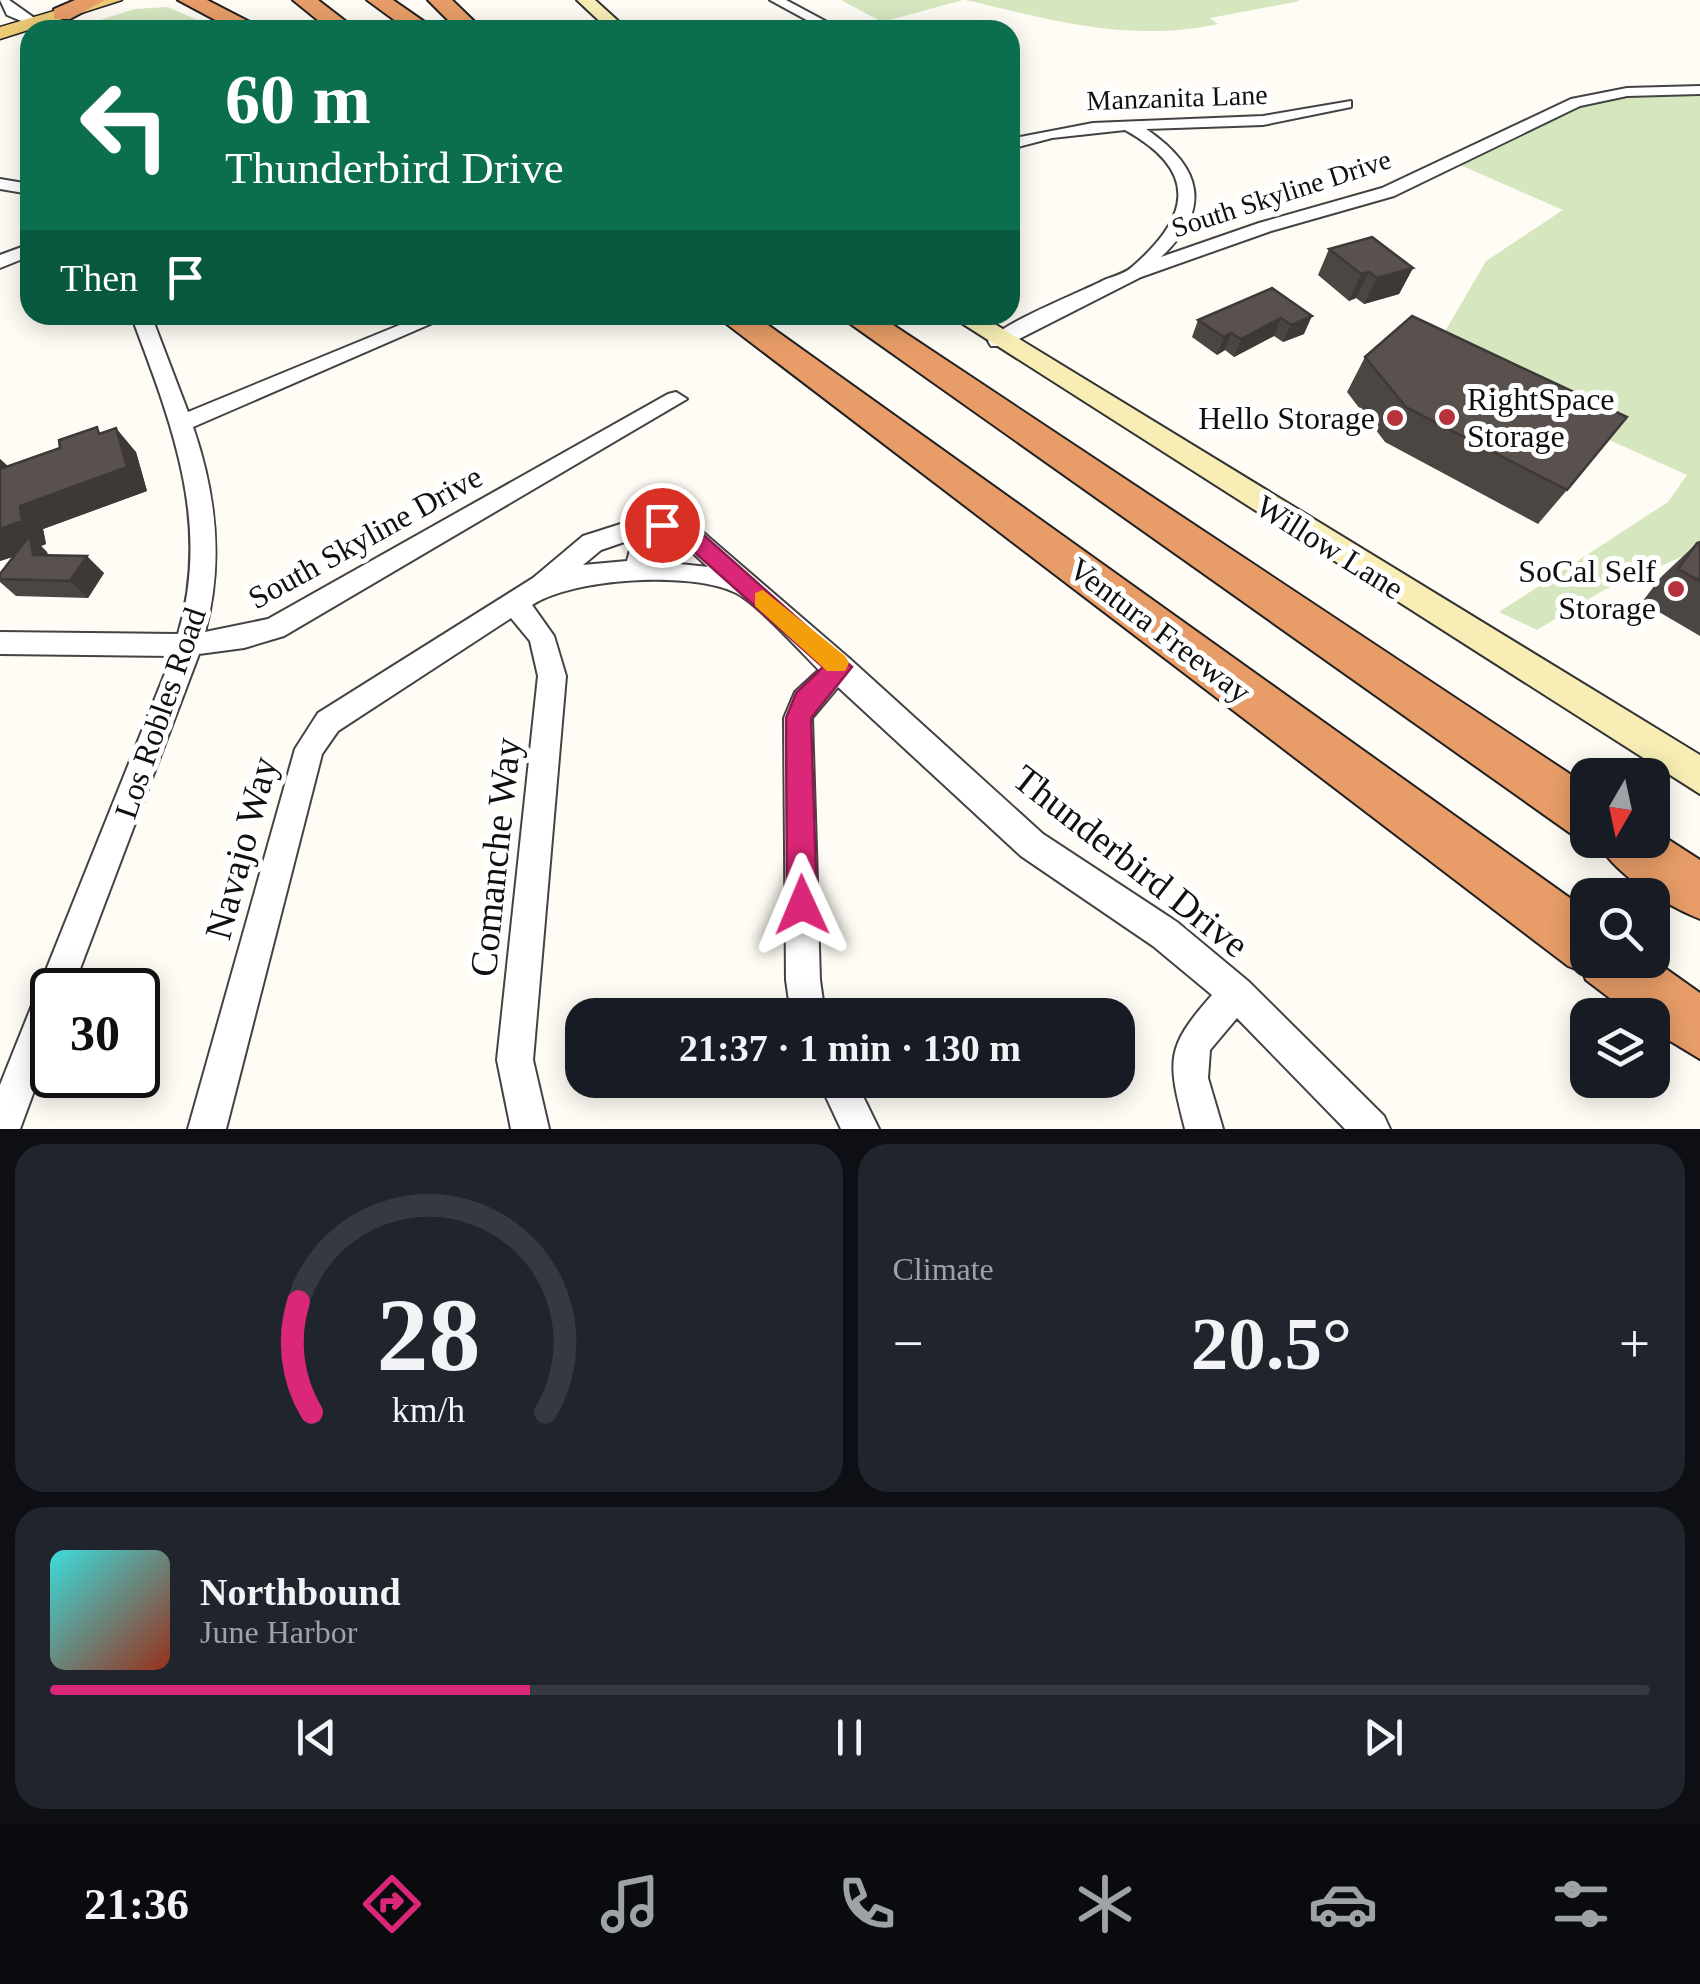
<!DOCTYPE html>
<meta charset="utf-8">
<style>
:root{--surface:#171b24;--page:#20242c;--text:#f1f3f6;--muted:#9ea1a6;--line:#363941;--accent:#db2777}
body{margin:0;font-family:Georgia,serif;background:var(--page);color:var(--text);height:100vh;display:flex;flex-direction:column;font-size:38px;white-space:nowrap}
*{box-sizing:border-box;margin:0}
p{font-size:32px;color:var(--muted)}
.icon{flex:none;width:55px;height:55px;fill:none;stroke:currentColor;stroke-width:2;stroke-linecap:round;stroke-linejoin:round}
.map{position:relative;height:1129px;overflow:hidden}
.details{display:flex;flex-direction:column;gap:15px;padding:15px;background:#0d0f14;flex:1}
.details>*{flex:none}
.hud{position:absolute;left:20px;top:20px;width:1000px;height:305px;border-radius:30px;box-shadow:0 5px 25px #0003;background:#0b6e4f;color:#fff;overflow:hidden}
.needle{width:65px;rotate:189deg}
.fabs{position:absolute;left:1570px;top:758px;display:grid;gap:20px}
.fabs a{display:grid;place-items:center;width:100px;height:100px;border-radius:20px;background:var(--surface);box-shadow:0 5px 25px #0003;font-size:50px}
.speed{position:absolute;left:30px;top:968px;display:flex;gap:20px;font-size:50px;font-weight:700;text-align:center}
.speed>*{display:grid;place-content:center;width:130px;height:130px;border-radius:50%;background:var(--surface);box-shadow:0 5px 25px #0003;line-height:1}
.speed .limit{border:5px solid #111;border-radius:15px;background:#fff;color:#111}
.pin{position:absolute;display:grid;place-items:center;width:85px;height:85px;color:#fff;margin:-42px;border:5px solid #fff;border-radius:50%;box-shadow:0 2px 10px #0007}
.me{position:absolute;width:110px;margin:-55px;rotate:359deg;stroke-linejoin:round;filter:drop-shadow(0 0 8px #0008)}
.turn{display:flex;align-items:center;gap:35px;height:210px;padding:0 40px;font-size:45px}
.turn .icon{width:130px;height:130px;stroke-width:2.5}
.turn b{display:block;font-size:70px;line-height:85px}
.then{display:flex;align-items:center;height:95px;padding:0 40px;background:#0003;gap:20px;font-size:38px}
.big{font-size:75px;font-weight:600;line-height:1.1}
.details .widget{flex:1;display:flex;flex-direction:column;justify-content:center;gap:15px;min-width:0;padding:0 35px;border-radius:30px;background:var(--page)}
.details .dial{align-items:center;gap:0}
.dial svg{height:260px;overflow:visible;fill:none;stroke:var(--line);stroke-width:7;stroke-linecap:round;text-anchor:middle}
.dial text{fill:var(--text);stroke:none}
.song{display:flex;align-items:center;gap:30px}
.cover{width:120px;height:120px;border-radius:15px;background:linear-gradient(135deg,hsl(180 70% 55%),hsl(10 70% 35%))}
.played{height:10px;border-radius:5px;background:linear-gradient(90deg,var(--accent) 30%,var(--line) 30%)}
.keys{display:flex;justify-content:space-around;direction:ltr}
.heat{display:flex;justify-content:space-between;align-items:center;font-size:55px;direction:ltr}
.details .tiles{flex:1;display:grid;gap:15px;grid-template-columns:1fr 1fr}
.widget:last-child{grid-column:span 2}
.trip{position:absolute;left:565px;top:998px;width:570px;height:100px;border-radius:30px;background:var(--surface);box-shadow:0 5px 25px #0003;font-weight:600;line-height:100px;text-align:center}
.dock{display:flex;height:160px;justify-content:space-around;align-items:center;background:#090b0e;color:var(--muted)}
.dock .icon{width:70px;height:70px}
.dock .selected{color:var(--accent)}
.dock b{font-size:45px;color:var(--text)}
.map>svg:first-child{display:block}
</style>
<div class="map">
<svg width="1700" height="1129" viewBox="0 0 1700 1129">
<rect width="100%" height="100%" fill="#fefcf4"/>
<path fill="#d6e7c0" d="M 841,0 L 963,0 L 882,22 Z
M 966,0 L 1297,0 L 1300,1 L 1210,18 L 1218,24 C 1131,43 1051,20 966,0 Z
M 168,7 L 219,30 L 86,30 L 90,23 L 135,9 Z
M 1700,90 L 1700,549 L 1604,590 L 1537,630 L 1499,612 L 1668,502 L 1687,475 L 1429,359 L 1486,261 L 1563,210 L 1451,161 L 1600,96 Z"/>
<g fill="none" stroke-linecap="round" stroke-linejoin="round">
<defs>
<path id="street" d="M 0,0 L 9,0 L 40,22 L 33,26 L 7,15 Z
M 770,0 L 786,0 L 842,30 L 825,30 Z
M 1700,86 L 1700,94 L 1627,96 L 1580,106 L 1394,196 L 1271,231 L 1141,277 L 1005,346 L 991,346 L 988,341 C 1006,321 1077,294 1104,280 C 1112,277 1126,273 1132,267 C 1189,218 1201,172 1125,130 L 1052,138 L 1010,149 L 1010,139 L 1093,123 L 1263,116 L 1351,101 L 1351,107 L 1263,125 L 1146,129 C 1203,168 1212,209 1161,257 L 1259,223 L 1382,188 L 1571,99 L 1627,88 Z
M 0,179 L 30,184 L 30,194 L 0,189 Z
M 30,244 L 30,256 L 0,268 L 0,255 Z
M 131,315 L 151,315 L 188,412 L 424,315 L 451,315 L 193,427 C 216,494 224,562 205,632 L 268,619 L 668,394 L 676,392 L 687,399 L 284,636 L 244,648 L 199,654 L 72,990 L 52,990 L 52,1042 L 20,1129 L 0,1129 L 0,1085 L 172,656 L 0,654 L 0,632 L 178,634 C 212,522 170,419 131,315 Z
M 649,515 L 698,528 L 850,659 L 1043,834 L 1177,922 L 1248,981 L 1384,1116 L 1390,1129 L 1345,1129 L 1237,1018 L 1210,1050 L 1208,1078 L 1223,1129 L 1185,1129 C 1168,1061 1164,1049 1212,995 L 1153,946 L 1021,856 L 838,687 L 812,718 L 820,980 L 825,1015 L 791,1015 L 786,980 L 784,718 L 795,692 L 819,670 C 800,651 755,601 734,592 C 689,571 573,578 532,605 L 554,636 L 566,676 L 533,1060 L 549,1129 L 511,1129 L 497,1060 L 538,676 L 530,641 L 511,618 L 338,731 L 322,754 L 226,1129 L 188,1129 L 295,749 L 318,713 L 533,578 L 583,536 ZM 658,536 L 681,542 L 708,567 L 652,561 ZM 633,539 L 627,561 L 583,565 L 601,550 Z
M 818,1080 L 855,1080 L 879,1129 L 841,1129 Z"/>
<path id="secondary" d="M 577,0 L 595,0 L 628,30 L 609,30 Z
M 949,315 L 980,315 L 1700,755 L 1700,794 Z"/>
<path id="primary" d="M 91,0 L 122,0 L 0,39 L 0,27 Z"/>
<path id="highway" d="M 75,0 L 105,0 L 70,19 L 54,19 L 54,9 Z
M 178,0 L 207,0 L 265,30 L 234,30 Z
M 293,0 L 318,0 L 357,30 L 330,30 Z
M 367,0 L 393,0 L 436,30 L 408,30 Z
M 428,0 L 452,0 L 483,30 L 458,30 Z
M 715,315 L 754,315 L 1588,911 L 1588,960 L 1652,959 L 1700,993 L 1700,1059 L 1652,1030 L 1652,1015 L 1632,1015 L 1586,980 L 1583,972 L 1568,966 Z
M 838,315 L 878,315 L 1588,786 L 1589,840 L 1570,833 Z
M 1652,829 L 1700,860 L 1700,919 C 1666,905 1612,874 1597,840 L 1652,840 Z"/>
</defs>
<use href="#street" stroke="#434343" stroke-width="4"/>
<use href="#secondary" stroke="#323232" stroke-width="4"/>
<use href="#primary" stroke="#212121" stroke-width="3"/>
<use href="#highway" stroke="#212121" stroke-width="4"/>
<use href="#street" fill="#fff" fill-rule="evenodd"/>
<use href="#secondary" fill="#f8eeb5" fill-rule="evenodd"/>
<use href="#primary" fill="#edcb75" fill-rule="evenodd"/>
<use href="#highway" fill="#e89d68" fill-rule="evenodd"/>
</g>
<path fill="#4c4642" d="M 1329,249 L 1413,268 L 1399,294 L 1364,304 L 1356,298 L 1349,301 L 1318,275 Z
M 1272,288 L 1304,334 L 1283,342 L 1274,336 L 1234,357 L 1225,350 L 1217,355 L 1192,337 L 1198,320 Z
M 1365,357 L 1567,490 L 1538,524 L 1385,442 L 1347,392 Z
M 102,433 L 136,452 L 147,491 L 43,529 L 46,544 L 41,546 L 47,552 L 48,555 L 104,573 L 88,598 L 16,596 L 0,582 L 0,574 L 13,557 L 0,561 L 0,459 L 8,466 Z
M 1700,542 L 1700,636 L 1642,602 L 1661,577 L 1697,543 Z"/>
<path fill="#3e3936" d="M 1413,268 L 1399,294 L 1364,304 L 1377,278 Z
M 1369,272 L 1356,298 L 1349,301 L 1361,274 Z
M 1312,316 L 1304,334 L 1283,342 L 1291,325 Z
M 1281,318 L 1274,336 L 1234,357 L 1241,339 Z
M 1231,333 L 1225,350 L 1217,355 L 1224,337 Z
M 116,428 L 136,452 L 147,491 L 43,529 L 46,544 L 41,546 L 47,552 L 51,572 L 33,555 L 32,550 L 0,561 L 0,529 L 20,506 Z
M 0,459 L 13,472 L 0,477 Z
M 87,556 L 104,573 L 88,598 L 70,581 Z"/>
<path fill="#58514d" stroke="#3e3936" stroke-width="2.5" d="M 1372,237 L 1413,268 L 1377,278 L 1369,272 L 1361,274 L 1329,249 Z
M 1272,288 L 1312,316 L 1291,325 L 1281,318 L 1241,339 L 1231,333 L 1224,337 L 1198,320 Z
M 1412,316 L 1627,417 L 1567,490 L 1406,407 L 1365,357 Z
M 97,427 L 99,434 L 116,428 L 127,467 L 20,506 L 22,521 L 0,529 L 0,469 L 60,448 L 59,440 Z
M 30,535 L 33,555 L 87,556 L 70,581 L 0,579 L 0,574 Z
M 1700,542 L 1700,581 L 1678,569 L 1697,543 Z"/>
<path fill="#db2777" stroke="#8e194d" stroke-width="2.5" d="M 662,517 L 697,529 L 852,667 L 811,718 L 817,905 L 812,916 L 802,920 L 792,916 L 787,905 L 786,718 L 796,693 L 823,667 L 682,541 L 654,531 L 654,519 Z"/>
<path fill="#f59e0b" d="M 763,590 L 845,656 L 849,663 L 845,671 L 827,671 L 755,606 L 755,593 Z"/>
<g fill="#b6333e" stroke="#fff" stroke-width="4">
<circle cx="1447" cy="417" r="10"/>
<circle cx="1395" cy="418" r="10"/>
<circle cx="1676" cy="589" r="10"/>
</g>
<g text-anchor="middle" stroke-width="10" stroke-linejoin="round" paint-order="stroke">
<g font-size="28" fill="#101010" stroke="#fff">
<text transform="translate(1177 97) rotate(-2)" y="10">Manzanita Lane</text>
<text transform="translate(1281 193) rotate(-18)" y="10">South Skyline Drive</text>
</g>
<g font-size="32" fill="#101010" stroke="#fff" text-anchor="end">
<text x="1467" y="410" text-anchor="start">RightSpace<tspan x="1467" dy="37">Storage</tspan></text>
<text x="1375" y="429">Hello Storage</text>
<text x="1656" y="582">SoCal Self<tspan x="1656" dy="37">Storage</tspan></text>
</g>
<g font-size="32" fill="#101010" stroke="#fff">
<text transform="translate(365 537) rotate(-29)" y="11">South Skyline Drive</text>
<text transform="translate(1330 547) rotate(32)" y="11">Willow Lane</text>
<text transform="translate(1160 630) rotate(37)" y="11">Ventura Freeway</text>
<text transform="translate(160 713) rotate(-71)" y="11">Los Robles Road</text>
</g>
<g font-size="38" fill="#101010" stroke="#fff">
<text transform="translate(241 848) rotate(-75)" y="13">Navajo Way</text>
<text transform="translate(495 857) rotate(-84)" y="13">Comanche Way</text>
<text transform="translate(1131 861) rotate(38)" y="13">Thunderbird Drive</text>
</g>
</g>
</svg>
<div class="fabs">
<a><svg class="needle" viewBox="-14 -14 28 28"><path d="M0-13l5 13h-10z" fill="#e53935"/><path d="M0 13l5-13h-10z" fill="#9ea1a6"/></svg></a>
<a><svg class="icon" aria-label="search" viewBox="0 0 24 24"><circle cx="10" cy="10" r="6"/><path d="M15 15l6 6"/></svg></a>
<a><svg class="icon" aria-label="layers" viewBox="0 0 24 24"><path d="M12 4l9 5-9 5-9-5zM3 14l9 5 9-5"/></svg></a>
</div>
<div class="speed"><div class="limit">30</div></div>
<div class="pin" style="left:662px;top:525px;background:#d93025"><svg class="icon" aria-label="arrive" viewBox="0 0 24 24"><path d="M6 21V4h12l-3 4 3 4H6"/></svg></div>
<svg class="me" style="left:802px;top:905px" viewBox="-20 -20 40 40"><path d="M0-17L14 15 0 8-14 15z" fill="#db2777" stroke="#fff" stroke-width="4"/></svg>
<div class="trip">21:37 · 1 min · 130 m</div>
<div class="hud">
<div class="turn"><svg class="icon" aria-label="left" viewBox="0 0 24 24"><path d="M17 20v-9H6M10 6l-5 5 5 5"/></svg><div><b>60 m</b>Thunderbird Drive</div></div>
<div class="then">Then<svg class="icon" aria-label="arrive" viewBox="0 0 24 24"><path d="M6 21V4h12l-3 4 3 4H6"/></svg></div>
</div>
</div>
<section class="details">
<div class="tiles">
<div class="widget dial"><svg viewBox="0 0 100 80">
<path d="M14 69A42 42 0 1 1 86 69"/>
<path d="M14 69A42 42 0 0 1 10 35" stroke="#db2777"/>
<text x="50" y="56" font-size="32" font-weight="700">28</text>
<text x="50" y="72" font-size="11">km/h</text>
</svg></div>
<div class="widget"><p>Climate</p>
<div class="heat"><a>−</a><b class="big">20.5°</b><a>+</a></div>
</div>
<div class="widget">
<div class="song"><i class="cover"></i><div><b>Northbound</b><p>June Harbor</p></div></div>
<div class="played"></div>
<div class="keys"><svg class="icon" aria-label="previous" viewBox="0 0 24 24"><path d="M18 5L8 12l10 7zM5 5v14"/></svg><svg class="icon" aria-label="pause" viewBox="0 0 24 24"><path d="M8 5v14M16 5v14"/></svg><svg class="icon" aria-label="next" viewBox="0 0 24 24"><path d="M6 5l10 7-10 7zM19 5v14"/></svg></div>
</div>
</div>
</section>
<nav class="dock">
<b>21:36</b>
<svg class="icon selected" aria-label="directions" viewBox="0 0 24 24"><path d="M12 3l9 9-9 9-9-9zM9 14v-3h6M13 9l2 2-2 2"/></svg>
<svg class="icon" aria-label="music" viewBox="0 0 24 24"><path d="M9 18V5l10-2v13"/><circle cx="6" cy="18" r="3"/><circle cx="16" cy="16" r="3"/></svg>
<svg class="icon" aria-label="phone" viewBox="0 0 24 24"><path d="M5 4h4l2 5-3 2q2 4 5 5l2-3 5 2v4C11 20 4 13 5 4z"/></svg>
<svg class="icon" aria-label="climate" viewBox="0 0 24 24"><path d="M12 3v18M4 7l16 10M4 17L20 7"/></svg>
<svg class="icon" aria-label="car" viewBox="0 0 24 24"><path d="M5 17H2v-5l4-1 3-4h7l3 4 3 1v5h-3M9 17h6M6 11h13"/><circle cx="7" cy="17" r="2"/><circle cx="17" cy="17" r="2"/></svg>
<svg class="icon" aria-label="filters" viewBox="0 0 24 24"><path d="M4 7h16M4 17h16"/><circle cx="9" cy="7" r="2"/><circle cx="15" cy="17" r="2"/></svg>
</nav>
